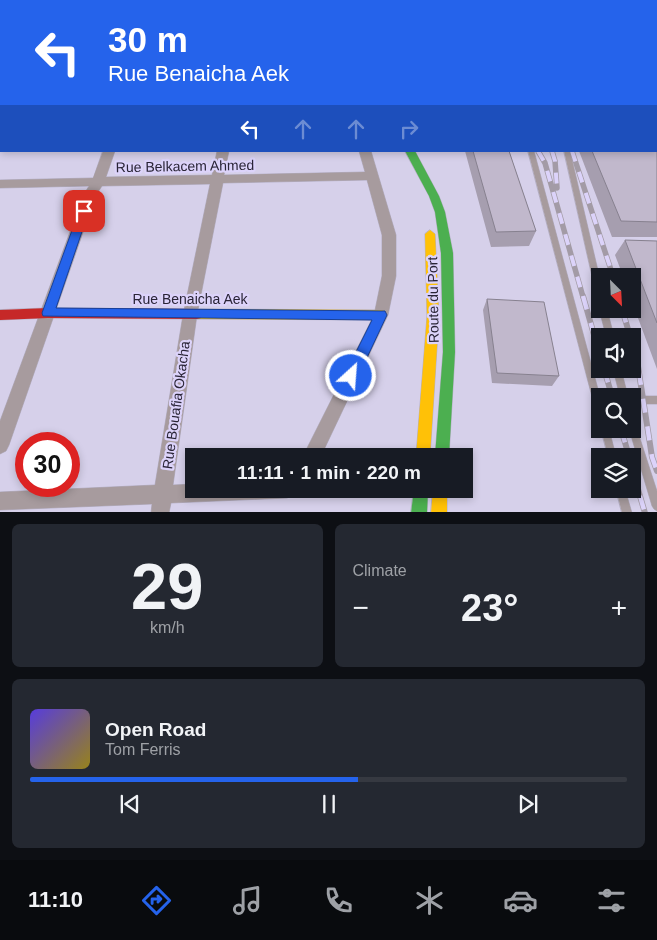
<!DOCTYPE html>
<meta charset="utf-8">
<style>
:root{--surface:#171b24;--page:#242831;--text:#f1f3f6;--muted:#9ea1a6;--line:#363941;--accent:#2563eb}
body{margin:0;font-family:Arial,sans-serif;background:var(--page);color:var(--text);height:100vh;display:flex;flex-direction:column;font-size:19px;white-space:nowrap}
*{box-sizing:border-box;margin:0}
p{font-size:16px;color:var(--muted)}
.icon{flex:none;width:28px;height:28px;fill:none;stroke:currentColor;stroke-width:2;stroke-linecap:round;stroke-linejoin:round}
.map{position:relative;height:512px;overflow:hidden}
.details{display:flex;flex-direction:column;gap:12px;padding:12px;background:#0d0f14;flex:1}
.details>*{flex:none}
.guide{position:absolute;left:0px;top:0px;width:658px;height:152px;box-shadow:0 2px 8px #0003;background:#2563eb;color:#fff;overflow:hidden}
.needle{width:32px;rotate:156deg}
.buttons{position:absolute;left:591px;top:268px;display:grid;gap:10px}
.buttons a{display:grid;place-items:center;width:50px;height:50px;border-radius:0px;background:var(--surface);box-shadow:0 2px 8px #0003;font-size:25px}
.speed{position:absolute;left:15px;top:432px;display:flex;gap:10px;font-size:25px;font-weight:700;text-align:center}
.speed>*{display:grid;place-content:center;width:65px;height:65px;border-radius:50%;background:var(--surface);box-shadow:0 2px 8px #0003;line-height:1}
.speed .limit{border:8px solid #d22;background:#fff;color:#111}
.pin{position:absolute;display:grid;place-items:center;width:42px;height:42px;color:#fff;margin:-21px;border-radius:10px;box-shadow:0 2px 8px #0006}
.me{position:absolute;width:55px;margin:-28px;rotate:26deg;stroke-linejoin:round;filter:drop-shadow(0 0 4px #0008)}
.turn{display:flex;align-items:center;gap:18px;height:105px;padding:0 25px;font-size:22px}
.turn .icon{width:65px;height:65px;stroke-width:2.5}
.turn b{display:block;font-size:35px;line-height:42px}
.lanes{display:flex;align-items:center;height:48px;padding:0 25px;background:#0003;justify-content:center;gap:25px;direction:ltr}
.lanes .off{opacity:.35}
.big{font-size:38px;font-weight:800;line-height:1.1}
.details .card{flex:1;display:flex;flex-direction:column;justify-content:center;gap:8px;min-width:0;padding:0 18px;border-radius:8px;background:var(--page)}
.details .dial{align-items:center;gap:0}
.dial b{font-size:65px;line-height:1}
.song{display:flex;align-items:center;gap:15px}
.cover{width:60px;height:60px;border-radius:8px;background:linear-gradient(135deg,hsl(250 70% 55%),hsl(50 70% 35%))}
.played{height:5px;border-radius:2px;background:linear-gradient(90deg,var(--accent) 55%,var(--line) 55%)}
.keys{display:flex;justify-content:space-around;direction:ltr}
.heat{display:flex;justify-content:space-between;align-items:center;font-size:28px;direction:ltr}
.details .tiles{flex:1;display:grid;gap:12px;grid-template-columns:1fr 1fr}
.card:last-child{grid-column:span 2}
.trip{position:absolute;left:185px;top:448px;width:288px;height:50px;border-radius:0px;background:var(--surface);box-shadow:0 2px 8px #0003;font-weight:800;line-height:50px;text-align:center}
.tabs{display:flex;height:80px;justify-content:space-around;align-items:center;background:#090b0e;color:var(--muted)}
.tabs .icon{width:35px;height:35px}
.tabs .active{color:var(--accent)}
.tabs b{font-size:22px;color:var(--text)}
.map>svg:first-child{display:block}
</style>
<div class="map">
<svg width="657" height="513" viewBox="0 0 657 513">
<rect width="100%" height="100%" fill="#d6d0ea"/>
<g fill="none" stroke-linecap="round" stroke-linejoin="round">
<defs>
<path id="lane" d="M 501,0 L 505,0 L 504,1 L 500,1 Z
M 530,0 L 534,0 L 534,1 L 530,1 Z
M 528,151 L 534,151 L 598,389 L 611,389 L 619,393 L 613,369 L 621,369 L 628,396 L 600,396 L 600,415 L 597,414 L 596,411 L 591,393 Z
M 564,151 L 570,151 L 600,279 L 600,297 L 597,296 L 596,294 Z
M 600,308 L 600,309 L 607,309 L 614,336 L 606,336 L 599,309 Z
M 632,396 L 657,396 L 657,404 L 632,404 Z
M 632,422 L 635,423 L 636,426 L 657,491 L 657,511 L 654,509 L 652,506 L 629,429 L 632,429 Z
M 601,429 L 609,429 L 616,456 L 608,456 Z
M 616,489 L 625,489 L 632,513 L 622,513 Z"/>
<path id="street" d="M 103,151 L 115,151 L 106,177 L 212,175 L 217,151 L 229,151 L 224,175 L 365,172 L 359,151 L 371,151 L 396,235 L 396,276 L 388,315 L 321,456 L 303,456 L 374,315 L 382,276 L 382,235 L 367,180 L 223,183 L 197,315 L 173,485 L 194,484 L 194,489 L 296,489 L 293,495 L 287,498 L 171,503 L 169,513 L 151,513 L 152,504 L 0,510 L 0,492 L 155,485 L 183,315 L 210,184 L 102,186 L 96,195 L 9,445 L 6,451 L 0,454 L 0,421 L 84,194 L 89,186 L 0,188 L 0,180 L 93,178 Z"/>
<path id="fast" d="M 405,151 L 415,151 L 439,196 L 445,212 L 453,253 L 455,352 L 449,456 L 435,456 L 443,352 L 441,253 L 435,212 L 429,196 Z
M 414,489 L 428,489 L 427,513 L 411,513 Z"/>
<path id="slow" d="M 430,230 L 435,234 L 439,316 L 430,456 L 416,456 L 427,316 L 425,234 Z
M 197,309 L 381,310 L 385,311 L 387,315 L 385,319 L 381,320 L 197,319 L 193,318 L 191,314 L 193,310 Z
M 433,489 L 447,489 L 447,513 L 431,513 Z"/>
<path id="jam" d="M 48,308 L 197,309 L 201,310 L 203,314 L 201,318 L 197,319 L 48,318 L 0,320 L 0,310 Z"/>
</defs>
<use href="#lane" stroke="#b4afc4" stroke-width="1"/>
<use href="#street" stroke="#b4afc4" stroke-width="1"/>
<use href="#fast" stroke="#b4afc4" stroke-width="1"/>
<use href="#slow" stroke="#b4afc4" stroke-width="1"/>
<use href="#jam" stroke="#b4afc4" stroke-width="1"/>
<use href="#lane" fill="#a79b9e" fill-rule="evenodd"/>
<use href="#street" fill="#a79b9e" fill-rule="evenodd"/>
<use href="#fast" fill="#4caf50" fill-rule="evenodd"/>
<use href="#slow" fill="#ffc107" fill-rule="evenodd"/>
<use href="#jam" fill="#c62828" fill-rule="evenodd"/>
<defs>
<path id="rail-far2" d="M 619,0 L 624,1"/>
<path id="rail-far1" d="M 538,151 L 545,163 L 583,297
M 552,151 L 555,161 L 557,188
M 572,151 L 613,276"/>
<path id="rail" d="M 583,296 L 600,356
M 622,309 L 630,336
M 632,344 L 637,360 L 652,457 L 657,471
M 604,369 L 612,396
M 621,429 L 629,456
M 632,469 L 645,513"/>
</defs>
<use href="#rail-far2" stroke="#a39ba6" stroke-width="4"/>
<use href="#rail-far1" stroke="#a39ba6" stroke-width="5.5"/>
<use href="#rail" stroke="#a39ba6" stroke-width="6"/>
<use href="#rail-far2" stroke="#dcd3fa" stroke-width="2.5" stroke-dasharray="8" stroke-linecap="butt"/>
<use href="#rail-far1" stroke="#dcd3fa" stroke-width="4" stroke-dasharray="11" stroke-linecap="butt"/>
<use href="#rail" stroke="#dcd3fa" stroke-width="4.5" stroke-dasharray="14" stroke-linecap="butt"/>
</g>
<path fill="#a69eaf" d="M 657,135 L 657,237 L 612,237 L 579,151 L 656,151 Z
M 465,151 L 509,151 L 536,231 L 529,246 L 491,247 Z
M 625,240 L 657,241 L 657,369 L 632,302 L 632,276 L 623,276 L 615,255 Z
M 487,299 L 559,376 L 552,386 L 492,383 L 483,310 Z"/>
<path fill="#c1b8cc" stroke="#87818f" d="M 656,135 L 657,135 L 657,222 L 621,221 L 592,151 L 656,151 Z
M 473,151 L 509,151 L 536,231 L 496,232 Z
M 625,240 L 657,241 L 657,323 Z
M 487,299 L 544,302 L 559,376 L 497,373 Z"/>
<path fill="#2563eb" stroke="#184099" d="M 84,207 L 89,211 L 56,308 L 385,311 L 387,315 L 356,381 L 351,382 L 346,381 L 344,376 L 372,320 L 43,316 L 42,313 L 79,211 Z"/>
<g text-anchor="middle" stroke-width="4.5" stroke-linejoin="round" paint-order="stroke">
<g font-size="14" fill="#292436" stroke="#dcd3fa">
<text transform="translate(185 166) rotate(-1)" y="5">Rue Belkacem Ahmed</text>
<text x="190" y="304">Rue Benaicha Aek</text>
<text transform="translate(433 300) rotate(-91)" y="5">Route du Port</text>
<text transform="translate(176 405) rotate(-82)" y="5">Rue Bouafia Okacha</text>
</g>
</g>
</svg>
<div class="buttons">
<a><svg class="needle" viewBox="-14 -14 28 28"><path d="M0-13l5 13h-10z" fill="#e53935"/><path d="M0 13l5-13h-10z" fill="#9ea1a6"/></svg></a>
<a><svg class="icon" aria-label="sound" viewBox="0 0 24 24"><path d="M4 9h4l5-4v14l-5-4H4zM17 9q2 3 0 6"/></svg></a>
<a><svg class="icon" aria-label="search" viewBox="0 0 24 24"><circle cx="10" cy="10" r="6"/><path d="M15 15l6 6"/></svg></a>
<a><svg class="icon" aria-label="layers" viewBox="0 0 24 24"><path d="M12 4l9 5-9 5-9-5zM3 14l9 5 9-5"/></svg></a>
</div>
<div class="speed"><div class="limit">30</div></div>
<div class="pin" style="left:84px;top:211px;background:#d93025"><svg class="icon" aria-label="arrive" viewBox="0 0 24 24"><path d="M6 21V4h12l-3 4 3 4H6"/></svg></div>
<svg class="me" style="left:351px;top:376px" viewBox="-20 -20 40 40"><circle r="17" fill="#2563eb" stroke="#fff" stroke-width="3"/><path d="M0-11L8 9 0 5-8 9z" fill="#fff"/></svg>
<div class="trip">11:11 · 1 min · 220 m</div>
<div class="guide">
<div class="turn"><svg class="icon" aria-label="left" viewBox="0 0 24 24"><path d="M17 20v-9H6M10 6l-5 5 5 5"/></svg><div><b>30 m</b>Rue Benaicha Aek</div></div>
<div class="lanes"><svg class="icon" aria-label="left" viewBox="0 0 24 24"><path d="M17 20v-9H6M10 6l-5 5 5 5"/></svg><svg class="icon off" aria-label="ahead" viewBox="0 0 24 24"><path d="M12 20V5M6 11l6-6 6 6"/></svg><svg class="icon off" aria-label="ahead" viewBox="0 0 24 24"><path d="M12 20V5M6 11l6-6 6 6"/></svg><svg class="icon off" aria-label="right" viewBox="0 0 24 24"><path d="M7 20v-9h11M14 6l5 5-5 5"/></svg></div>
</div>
</div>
<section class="details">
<div class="tiles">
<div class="card dial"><b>29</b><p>km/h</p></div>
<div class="card"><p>Climate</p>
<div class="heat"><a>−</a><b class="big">23°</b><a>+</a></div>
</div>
<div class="card">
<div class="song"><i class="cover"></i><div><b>Open Road</b><p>Tom Ferris</p></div></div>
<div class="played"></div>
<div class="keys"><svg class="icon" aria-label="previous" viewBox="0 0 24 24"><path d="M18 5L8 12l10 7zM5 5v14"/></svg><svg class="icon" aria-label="pause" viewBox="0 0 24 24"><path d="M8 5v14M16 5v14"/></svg><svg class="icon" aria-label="next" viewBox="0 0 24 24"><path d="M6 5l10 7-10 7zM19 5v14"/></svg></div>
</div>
</div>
</section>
<nav class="tabs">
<b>11:10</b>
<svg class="icon active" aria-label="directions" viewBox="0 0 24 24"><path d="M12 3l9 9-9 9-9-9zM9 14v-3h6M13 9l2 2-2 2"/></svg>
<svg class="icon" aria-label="music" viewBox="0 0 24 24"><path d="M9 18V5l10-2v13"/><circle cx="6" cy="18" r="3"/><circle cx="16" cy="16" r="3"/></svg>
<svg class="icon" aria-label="phone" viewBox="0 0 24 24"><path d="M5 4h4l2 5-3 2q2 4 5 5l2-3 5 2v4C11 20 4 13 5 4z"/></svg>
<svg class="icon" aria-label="climate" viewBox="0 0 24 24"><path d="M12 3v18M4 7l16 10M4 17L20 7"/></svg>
<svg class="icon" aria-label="car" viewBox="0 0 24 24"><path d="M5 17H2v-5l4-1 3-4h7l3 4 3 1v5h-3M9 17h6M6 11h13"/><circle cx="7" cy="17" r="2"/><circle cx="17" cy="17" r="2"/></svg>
<svg class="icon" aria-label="filters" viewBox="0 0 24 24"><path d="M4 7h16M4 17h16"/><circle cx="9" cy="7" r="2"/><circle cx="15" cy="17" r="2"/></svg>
</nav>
